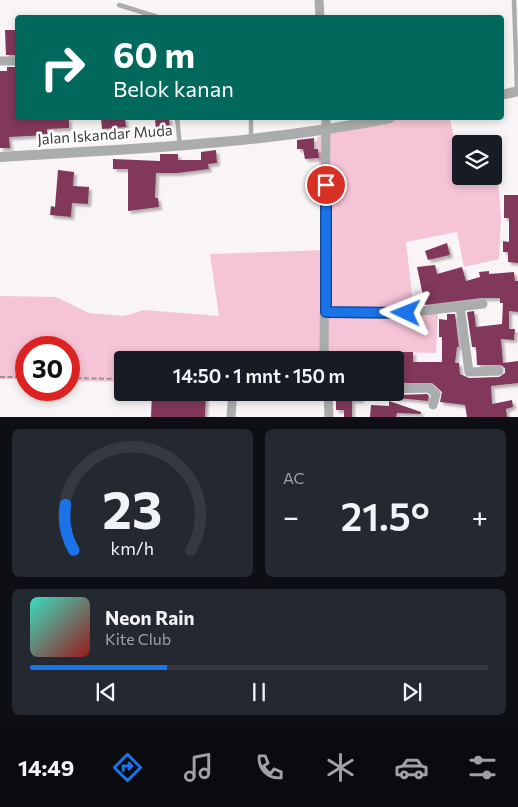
<!DOCTYPE html>
<html lang="id">
<meta charset="utf-8">
<style>
:root{--surface:#171b24;--page:#242831;--text:#f1f3f6;--muted:#9ea1a6;--line:#363941;--accent:#1a73e8}
body{margin:0;font-family:Commissioner,sans-serif;background:var(--page);color:var(--text);height:100vh;display:flex;flex-direction:column;font-size:19px;white-space:nowrap}
*{box-sizing:border-box;margin:0}
p{font-size:16px;color:var(--muted)}
.icon{flex:none;width:28px;height:28px;fill:none;stroke:currentColor;stroke-width:2;stroke-linecap:round;stroke-linejoin:round}
.map{position:relative;height:417px;overflow:hidden}
.details{display:flex;flex-direction:column;gap:12px;padding:12px;background:#0d0f14;flex:1}
.details>*{flex:none}
.guide{position:absolute;left:15px;top:15px;width:489px;height:105px;border-radius:5px;box-shadow:0 2px 8px #0003;background:#00695c;color:#fff;overflow:hidden}
.tools{position:absolute;left:452px;top:135px;display:grid;gap:10px}
.tools a{display:grid;place-items:center;width:50px;height:50px;border-radius:5px;background:var(--surface);box-shadow:0 2px 8px #0003;font-size:25px}
.speed{position:absolute;left:15px;top:336px;display:flex;gap:10px;font-size:25px;font-weight:700;text-align:center}
.speed>*{display:grid;place-content:center;width:65px;height:65px;border-radius:50%;background:var(--surface);box-shadow:0 2px 8px #0003;line-height:1}
.speed .limit{border:8px solid #d22;background:#fff;color:#111}
.pin{position:absolute;display:grid;place-items:center;width:42px;height:42px;color:#fff;margin:-21px;border:2px solid #fff;border-radius:50%;box-shadow:0 1px 5px #0007}
.me{position:absolute;width:55px;margin:-28px;rotate:272deg;stroke-linejoin:round;filter:drop-shadow(0 0 4px #0008)}
.turn{display:flex;align-items:center;gap:18px;height:105px;padding:0 15px;font-size:22px}
.turn .icon{width:65px;height:65px;stroke-width:2.5}
.turn b{display:block;font-size:35px;line-height:42px}
.big{font-size:38px;font-weight:600;line-height:1.1}
.details .widget{flex:1;display:flex;flex-direction:column;justify-content:center;gap:8px;min-width:0;padding:0 18px;border-radius:8px;background:var(--page)}
.details .dial{align-items:center;gap:0}
.dial svg{height:130px;overflow:visible;fill:none;stroke:var(--line);stroke-width:7;stroke-linecap:round;text-anchor:middle}
.dial text{fill:var(--text);stroke:none}
.song{display:flex;align-items:center;gap:15px}
.cover{width:60px;height:60px;border-radius:8px;background:linear-gradient(135deg,hsl(170 70% 55%),hsl(0 70% 35%))}
.played{height:5px;border-radius:2px;background:linear-gradient(90deg,var(--accent) 30%,var(--line) 30%)}
.keys{display:flex;justify-content:space-around;direction:ltr}
.heat{display:flex;justify-content:space-between;align-items:center;font-size:28px;direction:ltr}
.details .tiles{flex:1;display:grid;gap:12px;grid-template-columns:1fr 1fr}
.widget:last-child{grid-column:span 2}
.trip{position:absolute;left:114px;top:351px;width:290px;height:50px;border-radius:5px;background:var(--surface);box-shadow:0 2px 8px #0003;font-weight:600;line-height:50px;text-align:center}
.tab-bar{display:flex;height:80px;justify-content:space-around;align-items:center;background:#090b0e;color:var(--muted)}
.tab-bar .icon{width:35px;height:35px}
.tab-bar .on{color:var(--accent)}
.tab-bar b{font-size:22px;color:var(--text)}
.map>svg:first-child{display:block}
</style>
<div class="map">
<svg width="518" height="417" viewBox="0 0 518 417">
<defs>
<filter id="shadow"><feDropShadow dx="3" dy="3" stdDeviation="1" flood-color="#0004"/></filter>
</defs>
<rect width="100%" height="100%" fill="#f9f4f6"/>
<path fill="#f5c4d7" d="M 394,118 L 450,118 L 461,176 L 494,176 L 494,169 L 497,169 L 501,218 L 499,259 L 464,267 L 457,232 L 406,242 L 414,312 L 438,312 L 436,353 L 396,352 L 395,360 L 317,360 L 316,358 L 310,360 L 122,360 L 122,382 L 69,381 L 69,348 L 26,348 L 26,379 L 0,379 L 0,296 L 56,297 L 89,313 L 124,316 L 144,310 L 219,316 L 210,254 L 326,250 L 317,137 Z"/>
<path fill="#81375a" filter="url(#shadow)" d="M 5,30 L 18,30 L 18,55 L 6,55 Z
M 7,67 L 18,67 L 18,118 L 69,118 L 69,128 L 47,129 L 47,135 L 9,137 L 10,148 L 0,148 L 0,71 L 7,71 Z
M 101,118 L 125,118 L 126,127 L 102,129 Z
M 155,118 L 169,118 L 170,129 L 156,130 Z
M 314,138 L 314,149 L 318,149 L 319,158 L 305,159 L 303,149 L 297,149 L 297,140 Z
M 216,150 L 217,163 L 208,164 L 209,169 L 178,173 L 156,173 L 155,198 L 158,198 L 159,207 L 128,211 L 128,169 L 113,169 L 113,159 L 160,161 L 160,154 L 178,154 L 178,160 L 201,160 L 201,152 Z
M 58,170 L 74,172 L 73,186 L 89,187 L 88,204 L 72,203 L 71,217 L 50,215 L 51,206 L 55,207 Z
M 504,195 L 518,195 L 518,263 L 508,262 L 508,252 L 503,252 L 503,241 L 509,242 L 509,218 L 504,218 Z
M 447,243 L 450,255 L 428,260 L 425,251 Z
M 435,265 L 437,274 L 462,267 L 466,281 L 480,277 L 479,272 L 489,271 L 489,274 L 514,272 L 515,281 L 518,281 L 518,312 L 509,311 L 509,329 L 515,329 L 514,340 L 501,339 L 503,363 L 518,361 L 518,383 L 491,386 L 492,404 L 512,400 L 513,407 L 506,409 L 507,417 L 467,417 L 465,405 L 440,402 L 442,392 L 432,383 L 399,383 L 401,352 L 413,352 L 413,362 L 442,362 L 442,337 L 439,337 L 439,319 L 447,320 L 447,314 L 455,314 L 459,347 L 457,347 L 455,363 L 459,363 L 460,374 L 469,378 L 499,377 L 505,373 L 505,368 L 501,365 L 477,365 L 476,347 L 472,347 L 467,312 L 474,311 L 476,327 L 502,324 L 503,303 L 500,303 L 500,298 L 482,298 L 425,305 L 417,267 Z
M 152,392 L 206,393 L 205,417 L 151,417 Z
M 346,392 L 361,392 L 361,400 L 352,400 L 352,417 L 344,417 L 344,410 L 336,410 L 336,399 L 346,399 Z
M 427,394 L 429,396 L 428,401 L 398,398 L 398,395 Z
M 389,401 L 421,412 L 421,414 L 397,413 L 396,417 L 370,417 L 371,405 L 389,406 Z"/>
<g fill="none" stroke-linecap="round" stroke-linejoin="round">
<path stroke="#979495" stroke-width="2" stroke-dasharray="5 2.5" stroke-linecap="butt" d="M 0,377 L 26,377
M 69,378 L 122,379"/>
<path stroke="#aaacad" stroke-width="4.5" d="M 514,0 L 517,90
M 119,5 L 161,18
M 177,118 L 180,146
M 251,118 L 251,138"/>
<path stroke="#aaacad" stroke-width="9" d="M 319,0 L 320,18
M 0,61 L 18,61
M 460,306 L 469,372 L 499,371
M 326,312 L 406,313 L 483,304
M 324,360 L 326,118
M 395,389 L 429,388 L 436,394 L 433,405
M 328,392 L 329,417
M 231,417 L 232,403"/>
<path stroke="#aaacad" stroke-width="10" d="M 501,95 L 518,91
M 0,157 C 130,149 262,144 390,118"/>
</g>
<g fill="none" stroke-linecap="round" stroke-linejoin="round">
<defs>
<path id="route" d="M 326,185 L 326,312 L 406,313"/>
</defs>
<use href="#route" stroke="#114b97" stroke-width="12"/>
<use href="#route" stroke="#1a73e8" stroke-width="9"/>
</g>
<g text-anchor="middle" stroke-width="5" stroke-linejoin="round" paint-order="stroke">
<g font-size="15" fill="#3d3b3c" stroke="#fff">
<text transform="translate(105 135) rotate(-4)" y="5">Jalan Iskandar Muda</text>
</g>
</g>
</svg>
<div class="tools">
<a><svg class="icon" aria-label="layers" viewBox="0 0 24 24"><path d="M12 4l9 5-9 5-9-5zM3 14l9 5 9-5"/></svg></a>
</div>
<div class="speed"><div class="limit">30</div></div>
<div class="pin" style="left:326px;top:185px;background:#d93025"><svg class="icon" aria-label="arrive" viewBox="0 0 24 24"><path d="M6 21V4h12l-3 4 3 4H6"/></svg></div>
<svg class="me" style="left:406px;top:313px" viewBox="-20 -20 40 40"><path d="M0-17L14 15 0 8-14 15z" fill="#1a73e8" stroke="#fff" stroke-width="4"/></svg>
<div class="trip">14:50 · 1 mnt · 150 m</div>
<div class="guide">
<div class="turn"><svg class="icon" aria-label="right" viewBox="0 0 24 24"><path d="M7 20v-9h11M14 6l5 5-5 5"/></svg><div><b>60 m</b>Belok kanan</div></div>
</div>
</div>
<section class="details">
<div class="tiles">
<div class="widget dial"><svg viewBox="0 0 100 80">
<path d="M14 69A42 42 0 1 1 86 69"/>
<path d="M14 69A42 42 0 0 1 9 41" stroke="#1a73e8"/>
<text x="50" y="56" font-size="32" font-weight="700">23</text>
<text x="50" y="72" font-size="11">km/h</text>
</svg></div>
<div class="widget"><p>AC</p>
<div class="heat"><a>−</a><b class="big">21.5°</b><a>+</a></div>
</div>
<div class="widget">
<div class="song"><i class="cover"></i><div><b>Neon Rain</b><p>Kite Club</p></div></div>
<div class="played"></div>
<div class="keys"><svg class="icon" aria-label="previous" viewBox="0 0 24 24"><path d="M18 5L8 12l10 7zM5 5v14"/></svg><svg class="icon" aria-label="pause" viewBox="0 0 24 24"><path d="M8 5v14M16 5v14"/></svg><svg class="icon" aria-label="next" viewBox="0 0 24 24"><path d="M6 5l10 7-10 7zM19 5v14"/></svg></div>
</div>
</div>
</section>
<nav class="tab-bar">
<b>14:49</b>
<svg class="icon on" aria-label="directions" viewBox="0 0 24 24"><path d="M12 3l9 9-9 9-9-9zM9 14v-3h6M13 9l2 2-2 2"/></svg>
<svg class="icon" aria-label="music" viewBox="0 0 24 24"><path d="M9 18V5l10-2v13"/><circle cx="6" cy="18" r="3"/><circle cx="16" cy="16" r="3"/></svg>
<svg class="icon" aria-label="phone" viewBox="0 0 24 24"><path d="M5 4h4l2 5-3 2q2 4 5 5l2-3 5 2v4C11 20 4 13 5 4z"/></svg>
<svg class="icon" aria-label="climate" viewBox="0 0 24 24"><path d="M12 3v18M4 7l16 10M4 17L20 7"/></svg>
<svg class="icon" aria-label="car" viewBox="0 0 24 24"><path d="M5 17H2v-5l4-1 3-4h7l3 4 3 1v5h-3M9 17h6M6 11h13"/><circle cx="7" cy="17" r="2"/><circle cx="17" cy="17" r="2"/></svg>
<svg class="icon" aria-label="filters" viewBox="0 0 24 24"><path d="M4 7h16M4 17h16"/><circle cx="9" cy="7" r="2"/><circle cx="15" cy="17" r="2"/></svg>
</nav>
